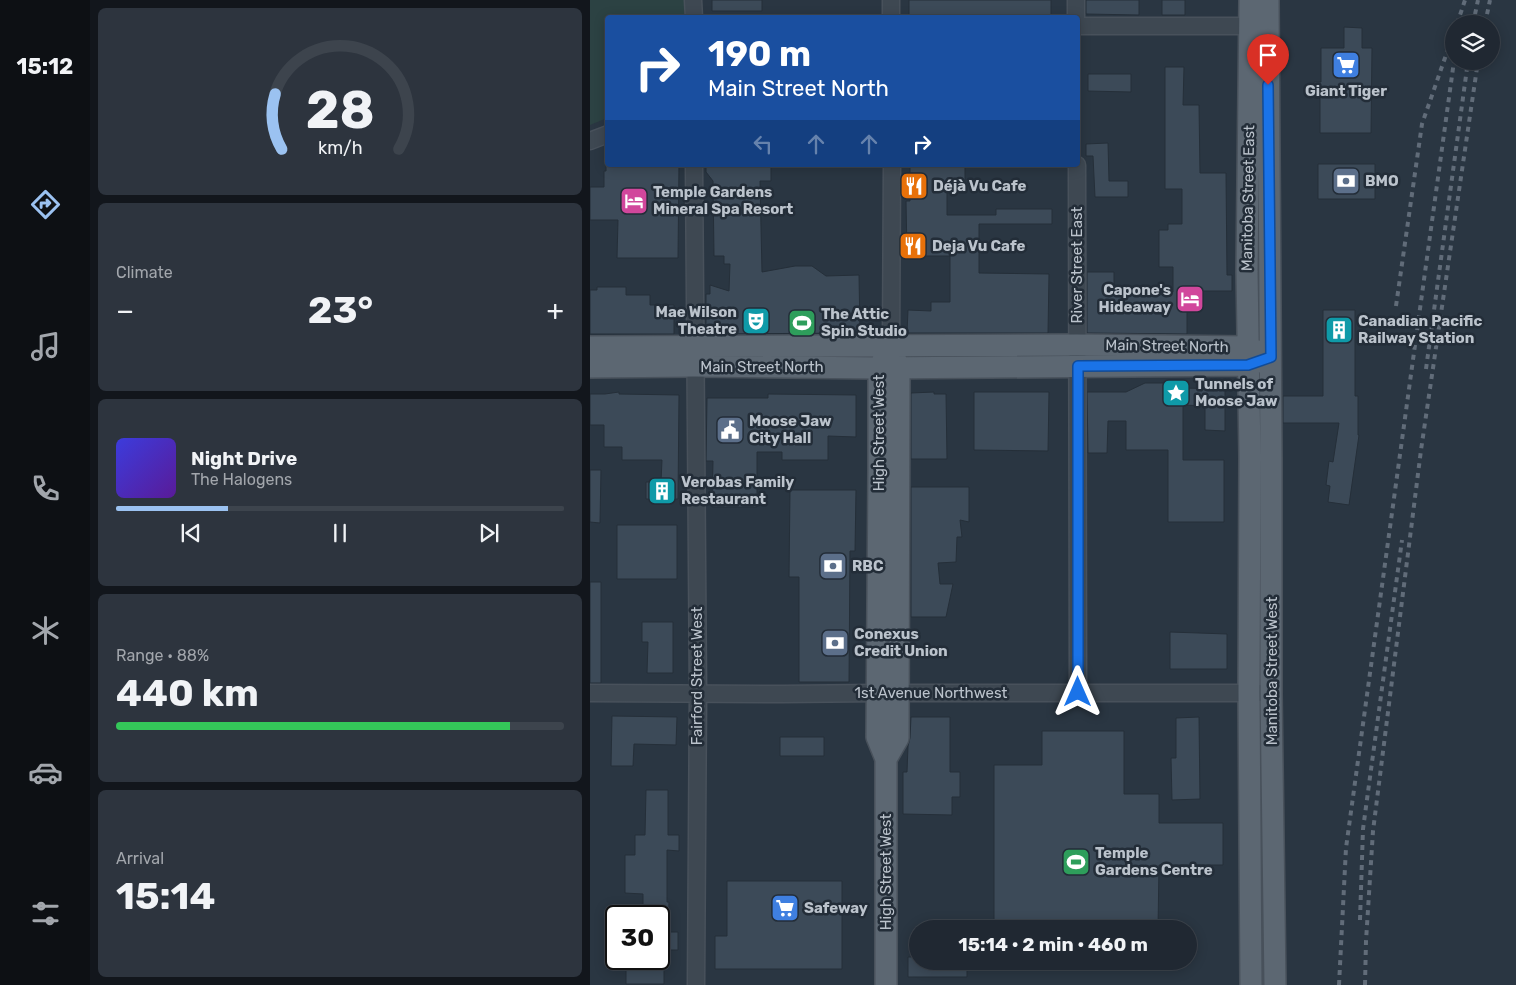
<!DOCTYPE html>
<meta charset="utf-8">
<style>
:root{--surface:#202832;--page:#2d343e;--text:#f1f3f6;--muted:#a2a6ac;--line:#3d444d;--accent:#9bc2f1}
body{margin:0;font-family:Rubik,sans-serif;background:var(--page);color:var(--text);height:100vh;display:flex;flex-direction:column;font-size:19px;white-space:nowrap}
*{box-sizing:border-box;margin:0}
p{font-size:16px;color:var(--muted)}
.icon{flex:none;width:28px;height:28px;fill:none;stroke:currentColor;stroke-width:2;stroke-linecap:round;stroke-linejoin:round}
.map{position:relative;flex:1;overflow:hidden}
.panel{display:flex;flex-direction:column;gap:8px;padding:8px;background:#12161c;width:500px}
.panel>*{flex:none}
.top-card{position:absolute;left:15px;top:15px;width:475px;height:152px;border-radius:5px;box-shadow:0 2px 12px #0003,0 0 0 1px var(--line);background:#1a4fa0;color:#fff;overflow:hidden}
.tools{position:absolute;left:855px;top:15px;display:grid;gap:10px}
.tools a{display:grid;place-items:center;width:55px;height:55px;border-radius:50%;background:var(--surface);box-shadow:0 2px 12px #0003,0 0 0 1px var(--line);font-size:25px}
.speed{position:absolute;left:15px;top:905px;display:flex;gap:10px;font-size:25px;font-weight:700;text-align:center}
.speed>*{display:grid;place-content:center;width:65px;height:65px;border-radius:50%;background:var(--surface);box-shadow:0 2px 12px #0003,0 0 0 1px var(--line);line-height:1}
.speed .limit{border:2px solid #111;border-radius:8px;background:#fff;color:#111}
.pin{position:absolute;display:grid;place-items:center;width:42px;height:42px;color:#fff;margin:-51px -21px;border-radius:50% 50% 50% 0;rotate:-45deg;box-shadow:0 0 5px #0007}
.pin .icon{rotate:45deg}
.me{position:absolute;width:55px;margin:-28px;rotate:0deg;stroke-linejoin:round;filter:drop-shadow(0 0 4px #0008)}
.turn{display:flex;align-items:center;gap:18px;height:105px;padding:0 20px;font-size:22px}
.turn .icon{width:65px;height:65px;stroke-width:2.5}
.turn b{display:block;font-size:35px;line-height:42px}
.lanes{display:flex;align-items:center;height:48px;padding:0 20px;background:#0003;justify-content:center;gap:25px;direction:ltr}
.lanes .off{opacity:.35}
.big{font-size:38px;font-weight:700;line-height:1.1}
.panel .card{flex:1;display:flex;flex-direction:column;justify-content:center;gap:8px;min-width:0;padding:0 18px;border-radius:8px;background:var(--page)}
.panel .dial{align-items:center;gap:0}
.dial svg{height:130px;overflow:visible;fill:none;stroke:var(--line);stroke-width:7;stroke-linecap:round;text-anchor:middle}
.dial text{fill:var(--text);stroke:none}
.song{display:flex;align-items:center;gap:15px}
.cover{width:60px;height:60px;border-radius:8px;background:linear-gradient(135deg,hsl(240 70% 55%),hsl(270 70% 35%))}
.played{height:5px;border-radius:2px;background:linear-gradient(90deg,var(--accent) 25%,var(--line) 25%)}
.keys{display:flex;justify-content:space-around;direction:ltr}
.heat{display:flex;justify-content:space-between;align-items:center;font-size:28px;direction:ltr}
.charge{height:8px;border-radius:4px;background:linear-gradient(90deg,#34c759 88%,var(--line) 0)}
.trip{position:absolute;left:319px;top:920px;width:288px;height:50px;border-radius:25px;background:var(--surface);box-shadow:0 2px 12px #0003,0 0 0 1px var(--line);font-weight:700;line-height:50px;text-align:center}
main{display:flex;flex:1;min-height:0}
.dock{display:flex;flex-direction:column;width:90px;justify-content:space-around;align-items:center;background:#0d1014;color:var(--muted)}
.dock .icon{width:35px;height:35px}
.dock .on{color:var(--accent)}
.dock b{font-size:22px;color:var(--text)}
.map>svg:first-child{display:block}
</style>
<main>
<nav class="dock">
<b>15:12</b>
<svg class="icon on" aria-label="directions" viewBox="0 0 24 24"><path d="M12 3l9 9-9 9-9-9zM9 14v-3h6M13 9l2 2-2 2"/></svg>
<svg class="icon" aria-label="music" viewBox="0 0 24 24"><path d="M9 18V5l10-2v13"/><circle cx="6" cy="18" r="3"/><circle cx="16" cy="16" r="3"/></svg>
<svg class="icon" aria-label="phone" viewBox="0 0 24 24"><path d="M5 4h4l2 5-3 2q2 4 5 5l2-3 5 2v4C11 20 4 13 5 4z"/></svg>
<svg class="icon" aria-label="climate" viewBox="0 0 24 24"><path d="M12 3v18M4 7l16 10M4 17L20 7"/></svg>
<svg class="icon" aria-label="car" viewBox="0 0 24 24"><path d="M5 17H2v-5l4-1 3-4h7l3 4 3 1v5h-3M9 17h6M6 11h13"/><circle cx="7" cy="17" r="2"/><circle cx="17" cy="17" r="2"/></svg>
<svg class="icon" aria-label="filters" viewBox="0 0 24 24"><path d="M4 7h16M4 17h16"/><circle cx="9" cy="7" r="2"/><circle cx="15" cy="17" r="2"/></svg>
</nav>
<section class="panel">
<div class="card dial"><svg viewBox="0 0 100 80">
<path d="M14 69A42 42 0 1 1 86 69"/>
<path d="M14 69A42 42 0 0 1 10 35" stroke="#9bc2f1"/>
<text x="50" y="56" font-size="32" font-weight="700">28</text>
<text x="50" y="72" font-size="11">km/h</text>
</svg></div>
<div class="card"><p>Climate</p>
<div class="heat"><a>−</a><b class="big">23°</b><a>+</a></div>
</div>
<div class="card">
<div class="song"><i class="cover"></i><div><b>Night Drive</b><p>The Halogens</p></div></div>
<div class="played"></div>
<div class="keys"><svg class="icon" aria-label="previous" viewBox="0 0 24 24"><path d="M18 5L8 12l10 7zM5 5v14"/></svg><svg class="icon" aria-label="pause" viewBox="0 0 24 24"><path d="M8 5v14M16 5v14"/></svg><svg class="icon" aria-label="next" viewBox="0 0 24 24"><path d="M6 5l10 7-10 7zM19 5v14"/></svg></div>
</div>
<div class="card"><p>Range · 88%</p><b class="big">440 km</b><div class="charge"></div></div>
<div class="card"><p>Arrival</p><b class="big">15:14</b></div>
</section>
<div class="map">
<svg width="926" height="985" viewBox="0 0 926 985">
<rect width="100%" height="100%" fill="#2a3642"/>
<path fill="#2c4243" d="M 0,0 L 94,0 L 94,17 L 18,18 L 17,118 L 0,125 Z"/>
<path fill="#3c4a58" stroke="#252f39" d="M 122,0 L 172,0 L 172,11 L 122,11 Z
M 319,0 L 461,0 L 461,18 L 395,18 L 395,15 L 319,15 Z
M 496,0 L 549,0 L 549,15 L 496,14 Z
M 572,0 L 595,0 L 595,15 L 572,15 Z
M 754,27 L 772,28 L 772,48 L 782,48 L 781,133 L 730,133 L 730,98 L 724,98 L 724,82 L 731,82 L 731,48 L 754,48 Z
M 575,67 L 594,67 L 593,105 L 609,105 L 610,173 L 636,173 L 637,275 L 642,275 L 642,291 L 597,291 L 597,334 L 497,333 L 497,272 L 524,272 L 524,286 L 530,286 L 530,292 L 583,292 L 583,267 L 569,267 L 569,230 L 578,230 L 578,224 L 592,224 L 592,189 L 575,189 Z
M 498,74 L 541,74 L 541,92 L 498,91 Z
M 518,143 L 519,181 L 538,181 L 538,197 L 505,197 L 503,156 L 496,156 L 496,144 Z
M 728,164 L 785,164 L 785,199 L 728,199 Z
M 16,165 L 89,165 L 88,258 L 27,258 L 28,220 L 0,220 L 0,187 L 14,187 L 14,171 L 16,171 Z
M 116,165 L 181,165 L 181,181 L 170,181 L 172,272 L 205,266 L 222,266 L 236,276 L 269,275 L 270,333 L 116,334 L 116,294 L 120,294 L 120,285 L 139,291 L 140,264 L 134,264 L 134,256 L 124,256 L 123,181 L 116,172 Z
M 320,165 L 375,165 L 375,190 L 357,190 L 357,215 L 406,215 L 406,209 L 462,209 L 462,224 L 389,224 L 389,273 L 459,274 L 458,333 L 317,333 L 318,310 L 341,311 L 341,302 L 360,302 L 360,256 L 317,256 L 316,201 L 320,201 Z
M 7,287 L 36,287 L 36,295 L 60,295 L 60,305 L 84,305 L 84,334 L 0,334 L 0,290 L 7,290 Z
M 733,310 L 765,310 L 765,396 L 768,396 L 768,435 L 769,435 L 759,505 L 738,502 L 740,486 L 736,485 L 739,461 L 743,462 L 749,423 L 693,423 L 693,396 L 733,396 Z
M 555,383 L 576,383 L 576,385 L 592,385 L 592,388 L 635,389 L 635,431 L 615,430 L 615,406 L 593,405 L 593,460 L 634,460 L 634,522 L 578,522 L 578,450 L 536,450 L 536,421 L 518,421 L 517,453 L 498,453 L 497,392 L 536,392 Z
M 29,392 L 29,394 L 89,395 L 88,499 L 56,499 L 56,482 L 71,482 L 72,460 L 32,460 L 32,447 L 14,447 L 14,425 L 0,425 L 0,394 L 15,394 Z
M 344,392 L 344,394 L 356,394 L 357,459 L 321,459 L 321,393 Z
M 384,392 L 459,392 L 458,451 L 384,450 Z
M 178,394 L 266,395 L 266,437 L 238,436 L 238,460 L 192,460 L 192,452 L 167,452 L 167,507 L 122,507 L 123,461 L 116,461 L 117,398 L 178,398 Z
M 0,470 L 11,470 L 10,523 L 0,522 Z
M 321,487 L 379,487 L 379,522 L 370,520 L 372,537 L 367,537 L 366,562 L 348,563 L 350,584 L 363,584 L 356,617 L 321,617 Z
M 200,490 L 266,490 L 265,551 L 260,551 L 259,682 L 209,682 L 209,577 L 199,577 Z
M 27,525 L 87,525 L 87,579 L 27,579 Z
M 0,582 L 11,582 L 11,683 L 0,683 Z
M 52,622 L 83,622 L 83,673 L 57,673 L 58,642 L 52,642 Z
M 580,632 L 637,634 L 637,669 L 580,669 Z
M 22,716 L 87,717 L 86,745 L 44,744 L 43,766 L 21,766 Z
M 321,717 L 360,717 L 360,772 L 370,772 L 370,797 L 362,797 L 362,815 L 313,814 L 313,772 L 317,772 L 318,746 L 320,738 Z
M 609,717 L 610,799 L 582,800 L 581,758 L 586,758 L 586,718 Z
M 452,731 L 534,731 L 534,794 L 569,794 L 569,823 L 633,823 L 633,865 L 569,865 L 568,929 L 404,929 L 404,765 L 452,765 Z
M 190,737 L 234,737 L 234,756 L 190,756 Z
M 56,790 L 78,790 L 78,835 L 89,835 L 89,851 L 77,850 L 77,902 L 79,902 L 78,932 L 88,932 L 88,950 L 69,950 L 69,916 L 53,916 L 53,894 L 35,893 L 35,855 L 45,855 L 45,835 L 55,835 Z
M 137,881 L 252,881 L 252,969 L 125,969 L 125,936 L 137,936 Z
M 318,957 L 328,957 L 328,961 L 377,961 L 377,977 L 318,977 Z
M 36,959 L 74,960 L 74,984 L 36,984 Z"/>
<g fill="none" stroke-linecap="round" stroke-linejoin="round">
<defs>
<path id="minor" d="M 103,0 L 104,18
M 301,0 L 301,18
M 486,0 L 486,18
M 488,26 L 670,26
M 0,141 L 18,134
M 104,165 L 108,693 L 106,985
M 487,165 L 488,693
M 301,346 L 302,165
M 0,693 L 193,694 L 287,693 L 669,693"/>
<path id="major" d="M 660,0 L 657,272 L 660,457 L 659,693 L 661,985
M 678,0 L 681,457 L 681,693 L 685,985
M 0,347 L 487,345 L 658,347 L 671,353
M 296,355 L 289,368 L 289,470 L 287,737 L 296,759 L 296,985
M 0,367 L 104,366 L 289,368 L 658,365 L 671,361
M 296,759 L 308,738 L 309,368 L 304,356"/>
</defs>
<use href="#minor" stroke="#48515b" stroke-width="19"/>
<use href="#major" stroke="#48515b" stroke-width="24"/>
<use href="#minor" stroke="#3e4852" stroke-width="16"/>
<use href="#major" stroke="#5c6772" stroke-width="21"/>
<path stroke="#616c79" stroke-width="4" stroke-dasharray="5 5" stroke-linecap="butt" d="M 867,24 L 875,0
M 883,24 L 888,0
M 895,24 L 900,0
M 806,306 L 832,124 L 864,32
M 836,369 L 878,61
M 770,920 L 773,829 L 812,540
M 749,985 L 756,848 L 864,61
M 775,985 L 776,941 L 783,831 L 831,450 L 888,61"/>
</g>
<g fill="none" stroke-linecap="round" stroke-linejoin="round">
<defs>
<path id="route" d="M 488,692 L 488,366 L 658,365 L 681,357 L 678,85"/>
</defs>
<use href="#route" stroke="#114b97" stroke-width="12"/>
<use href="#route" stroke="#1a73e8" stroke-width="9"/>
</g>
<defs>
<symbol id="supermarket-square" viewBox="-11 -11 22 22"><rect x="-9" y="-9" width="18" height="18" rx="4" fill="#3f7fe0" stroke="#232d38"/><path d="M-6-5.5h2.5l.6 2H6L4.5 2H-2.5L-4.4-4H-6ZM-1.5 3.2a1.3 1.3 0 1 0 .1 0ZM3 3.2a1.3 1.3 0 1 0 .1 0Z" fill="#fff"/></symbol>
<symbol id="bank-square" viewBox="-11 -11 22 22"><rect x="-9" y="-9" width="18" height="18" rx="4" fill="#5c6f8a" stroke="#232d38"/><path d="M-6-4H6V4H-6ZM0-2.3a2.3 2.3 0 1 0 0 4.6a2.3 2.3 0 1 0 0-4.6Z" fill="#fff"/></symbol>
<symbol id="restaurant-square" viewBox="-11 -11 22 22"><rect x="-9" y="-9" width="18" height="18" rx="4" fill="#e8710a" stroke="#232d38"/><path d="M-5-6h1v4h1v-4h1v4h1v-4h1v5L-1.5 .5V6h-2V.5L-5-1ZM5-6V6H3V1.5H1.5Q1.5-4 5-6Z" fill="#fff"/></symbol>
<symbol id="hotel-square" viewBox="-11 -11 22 22"><rect x="-9" y="-9" width="18" height="18" rx="4" fill="#d1479c" stroke="#232d38"/><path d="M-6-4.5h1.5V1H6V5H4.5V3h-9V5H-6ZM-4 0a1.8 1.8 0 1 1 3.6 0ZM.5 0V-2.5h3Q6-2.5 6 0Z" fill="#fff"/></symbol>
<symbol id="theatre-square" viewBox="-11 -11 22 22"><rect x="-9" y="-9" width="18" height="18" rx="4" fill="#0f9aa8" stroke="#232d38"/><path d="M-5-5.5Q0-4 5-5.5V0Q5 5 0 6Q-5 5-5 0ZM-3.3-2.5H-1v1.5H-3.3ZM1-2.5H3.3v1.5H1ZM-2.8 1Q0 5.5 2.8 1Z" fill="#fff"/></symbol>
<symbol id="stadium-square" viewBox="-11 -11 22 22"><rect x="-9" y="-9" width="18" height="18" rx="4" fill="#2e9e5b" stroke="#232d38"/><path d="M0-5a6.5 5 0 1 0 0 10a6.5 5 0 1 0 0-10ZM-3.5-1.8h7v3.6h-7Z" fill="#fff"/></symbol>
<symbol id="building-square" viewBox="-11 -11 22 22"><rect x="-9" y="-9" width="18" height="18" rx="4" fill="#0f9aa8" stroke="#232d38"/><path d="M-4-6H4V6H1V3H-1V6H-4ZM-2.5-4.3h1.7v1.8h-1.7ZM.8-4.3h1.7v1.8H.8ZM-2.5-1h1.7V.8h-1.7ZM.8-1h1.7V.8H.8Z" fill="#fff"/></symbol>
<symbol id="sight-square" viewBox="-11 -11 22 22"><rect x="-9" y="-9" width="18" height="18" rx="4" fill="#0f9aa8" stroke="#232d38"/><path d="M0-6L1.8-2.2L6-1.7L2.9 1.2L3.7 5.4L0 3.3L-3.7 5.4L-2.9 1.2L-6-1.7L-1.8-2.2Z" fill="#fff"/></symbol>
<symbol id="civic-square" viewBox="-11 -11 22 22"><rect x="-9" y="-9" width="18" height="18" rx="4" fill="#5c6f8a" stroke="#232d38"/><path d="M-.6-6.5H3V-4.5H.6V-3L4-1V1h2V6H-6V1h2V-1L-.6-3ZM-1.2 2.5V6h2.4V2.5Z" fill="#fff"/></symbol>
</defs>
<g fill-rule="evenodd">
<use href="#supermarket-square" x="740" y="49" width="32" height="32"/>
<use href="#bank-square" x="740" y="165" width="32" height="32"/>
<use href="#restaurant-square" x="308" y="170" width="32" height="32"/>
<use href="#hotel-square" x="28" y="185" width="32" height="32"/>
<use href="#restaurant-square" x="307" y="230" width="32" height="32"/>
<use href="#hotel-square" x="584" y="283" width="32" height="32"/>
<use href="#theatre-square" x="150" y="305" width="32" height="32"/>
<use href="#stadium-square" x="196" y="307" width="32" height="32"/>
<use href="#building-square" x="733" y="314" width="32" height="32"/>
<use href="#sight-square" x="570" y="377" width="32" height="32"/>
<use href="#civic-square" x="124" y="414" width="32" height="32"/>
<use href="#building-square" x="56" y="475" width="32" height="32"/>
<use href="#bank-square" x="227" y="550" width="32" height="32"/>
<use href="#bank-square" x="229" y="627" width="32" height="32"/>
<use href="#stadium-square" x="470" y="846" width="32" height="32"/>
<use href="#supermarket-square" x="179" y="892" width="32" height="32"/>
</g>
<g text-anchor="middle" stroke-width="5" stroke-linejoin="round" paint-order="stroke">
<g font-size="15" font-weight="bold" fill="#bbc3cc" stroke="#232d38" text-anchor="start">
<text x="756" y="96" text-anchor="middle">Giant Tiger</text>
<text x="775" y="186">BMO</text>
<text x="343" y="191">Déjà Vu Cafe</text>
<text x="63" y="197">Temple Gardens<tspan x="63" dy="17">Mineral Spa Resort</tspan></text>
<text x="342" y="251">Deja Vu Cafe</text>
<text x="581" y="295" text-anchor="end">Capone's<tspan x="581" dy="17">Hideaway</tspan></text>
<text x="147" y="317" text-anchor="end">Mae Wilson<tspan x="147" dy="17">Theatre</tspan></text>
<text x="231" y="319">The Attic<tspan x="231" dy="17">Spin Studio</tspan></text>
<text x="768" y="326">Canadian Pacific<tspan x="768" dy="17">Railway Station</tspan></text>
<text x="605" y="389">Tunnels of<tspan x="605" dy="17">Moose Jaw</tspan></text>
<text x="159" y="426">Moose Jaw<tspan x="159" dy="17">City Hall</tspan></text>
<text x="91" y="487">Verobas Family<tspan x="91" dy="17">Restaurant</tspan></text>
<text x="262" y="571">RBC</text>
<text x="264" y="639">Conexus<tspan x="264" dy="17">Credit Union</tspan></text>
<text x="505" y="858">Temple<tspan x="505" dy="17">Gardens Centre</tspan></text>
<text x="214" y="913">Safeway</text>
</g>
<g font-size="15" fill="#bbc3cc" stroke="#232d38">
<text transform="translate(658 198) rotate(-89)" y="5">Manitoba Street East</text>
<text transform="translate(487 265) rotate(-90)" y="5">River Street East</text>
<text transform="translate(577 346) rotate(1)" y="5">Main Street North</text>
<text x="172" y="372">Main Street North</text>
<text transform="translate(289 433) rotate(-90)" y="5">High Street West</text>
<text transform="translate(682 671) rotate(-90)" y="5">Manitoba Street West</text>
<text transform="translate(107 676) rotate(-90)" y="5">Fairford Street West</text>
<text x="341" y="698">1st Avenue Northwest</text>
<text transform="translate(296 872) rotate(-90)" y="5">High Street West</text>
</g>
</g>
</svg>
<div class="tools">
<a><svg class="icon" aria-label="layers" viewBox="0 0 24 24"><path d="M12 4l9 5-9 5-9-5zM3 14l9 5 9-5"/></svg></a>
</div>
<div class="speed"><div class="limit">30</div></div>
<div class="pin" style="left:678px;top:85px;background:#d93025"><svg class="icon" aria-label="arrive" viewBox="0 0 24 24"><path d="M6 21V4h12l-3 4 3 4H6"/></svg></div>
<svg class="me" style="left:488px;top:692px" viewBox="-20 -20 40 40"><path d="M0-17L14 15 0 8-14 15z" fill="#1a73e8" stroke="#fff" stroke-width="4"/></svg>
<div class="trip">15:14 · 2 min · 460 m</div>
<div class="top-card">
<div class="turn"><svg class="icon" aria-label="right" viewBox="0 0 24 24"><path d="M7 20v-9h11M14 6l5 5-5 5"/></svg><div><b>190 m</b>Main Street North</div></div>
<div class="lanes"><svg class="icon off" aria-label="left" viewBox="0 0 24 24"><path d="M17 20v-9H6M10 6l-5 5 5 5"/></svg><svg class="icon off" aria-label="ahead" viewBox="0 0 24 24"><path d="M12 20V5M6 11l6-6 6 6"/></svg><svg class="icon off" aria-label="ahead" viewBox="0 0 24 24"><path d="M12 20V5M6 11l6-6 6 6"/></svg><svg class="icon" aria-label="right" viewBox="0 0 24 24"><path d="M7 20v-9h11M14 6l5 5-5 5"/></svg></div>
</div>
</div>
</main>
